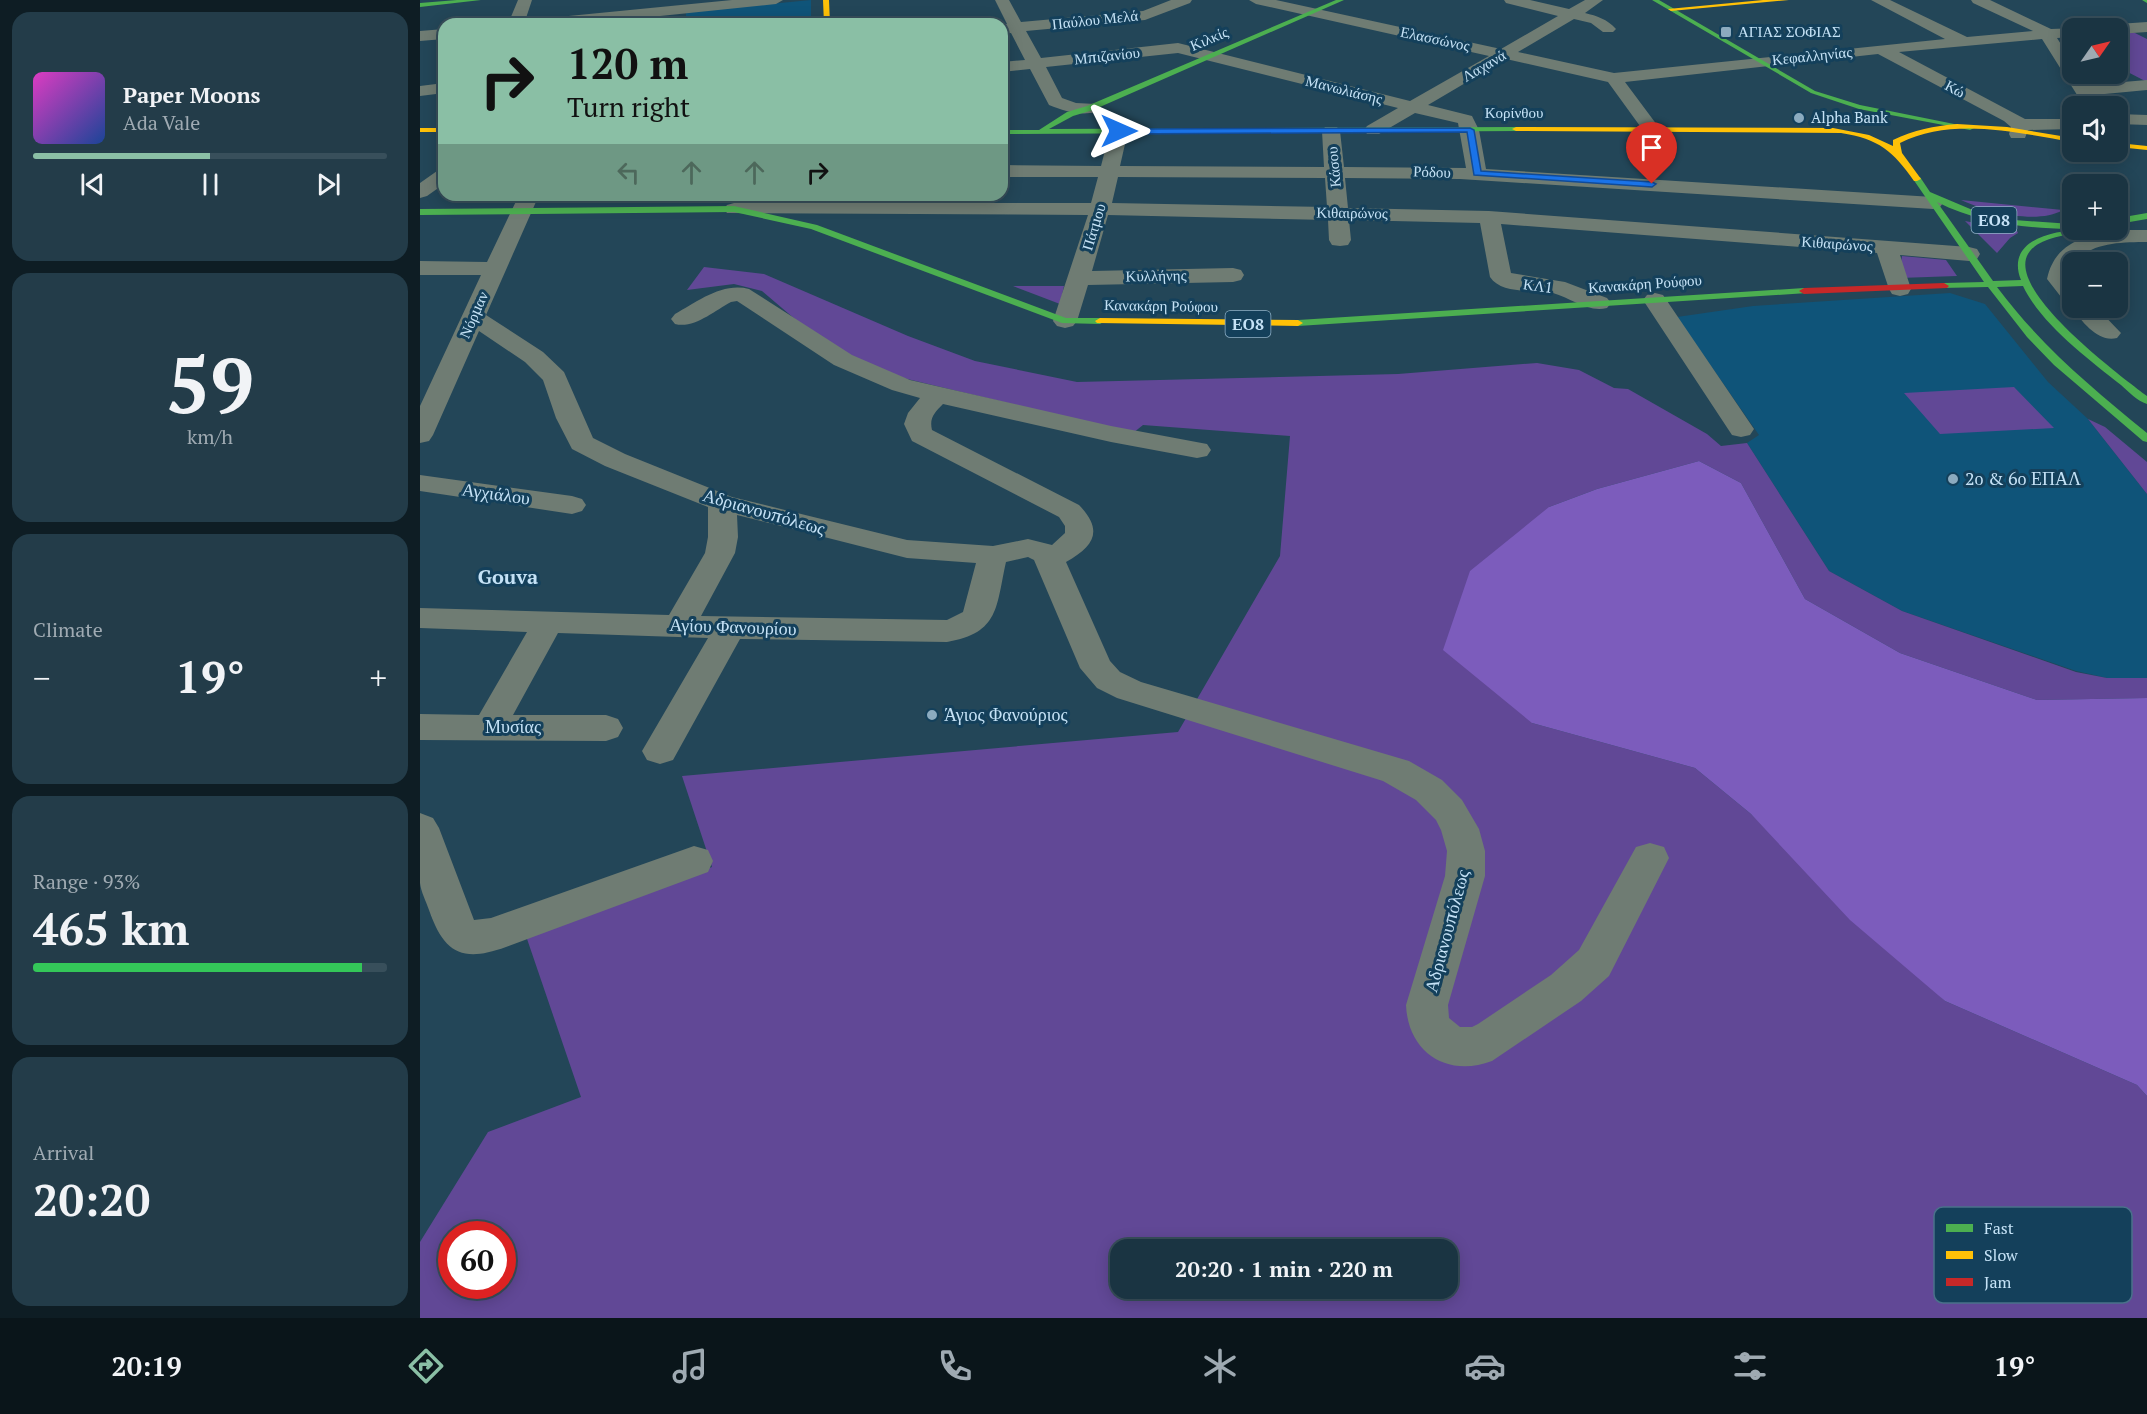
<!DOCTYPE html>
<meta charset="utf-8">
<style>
:root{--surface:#1a3442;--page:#233c49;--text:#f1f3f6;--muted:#9faab2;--line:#384f5b;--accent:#8abfa5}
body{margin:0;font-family:"PT Serif",serif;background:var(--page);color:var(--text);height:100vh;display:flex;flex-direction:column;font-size:22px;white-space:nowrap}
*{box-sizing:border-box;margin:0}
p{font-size:20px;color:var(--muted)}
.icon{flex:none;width:33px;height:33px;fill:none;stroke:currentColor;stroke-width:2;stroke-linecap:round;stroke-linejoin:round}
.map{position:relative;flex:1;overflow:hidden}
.details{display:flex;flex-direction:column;gap:12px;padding:12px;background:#0e1d24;width:420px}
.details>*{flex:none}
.top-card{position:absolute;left:18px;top:18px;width:570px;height:183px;border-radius:18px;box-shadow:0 3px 15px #0003,0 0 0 2px var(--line);background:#8abfa5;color:#111;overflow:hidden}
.needle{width:39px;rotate:56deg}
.fabs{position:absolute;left:1642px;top:18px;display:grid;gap:12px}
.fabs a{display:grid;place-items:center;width:66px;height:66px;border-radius:12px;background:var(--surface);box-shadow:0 3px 15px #0003,0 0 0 2px var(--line);font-size:30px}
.speed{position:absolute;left:18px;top:1221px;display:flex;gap:12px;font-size:30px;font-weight:700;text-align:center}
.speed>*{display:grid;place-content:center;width:78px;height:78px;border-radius:50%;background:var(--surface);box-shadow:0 3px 15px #0003,0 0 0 2px var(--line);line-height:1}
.speed .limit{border:9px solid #d22;background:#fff;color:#111}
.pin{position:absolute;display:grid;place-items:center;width:51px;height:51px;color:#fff;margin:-62px -26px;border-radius:50% 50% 50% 0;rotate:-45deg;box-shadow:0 0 6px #0007}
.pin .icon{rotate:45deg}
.me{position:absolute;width:66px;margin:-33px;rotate:90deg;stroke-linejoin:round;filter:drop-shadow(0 0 4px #0008)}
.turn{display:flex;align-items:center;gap:21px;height:126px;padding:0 30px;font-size:27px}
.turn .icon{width:78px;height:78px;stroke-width:2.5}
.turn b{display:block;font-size:42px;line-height:51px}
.lanes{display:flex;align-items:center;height:57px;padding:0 30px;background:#0003;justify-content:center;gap:30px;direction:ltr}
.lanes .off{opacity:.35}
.big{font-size:45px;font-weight:700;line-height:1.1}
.details .tile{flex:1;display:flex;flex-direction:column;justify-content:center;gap:9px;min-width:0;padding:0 21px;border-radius:18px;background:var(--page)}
.details .dial{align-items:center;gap:0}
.dial b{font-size:78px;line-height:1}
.song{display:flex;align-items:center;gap:18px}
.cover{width:72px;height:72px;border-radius:9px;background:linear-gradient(135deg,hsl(310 70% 55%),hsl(220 70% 35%))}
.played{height:6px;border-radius:3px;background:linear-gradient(90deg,var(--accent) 50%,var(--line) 50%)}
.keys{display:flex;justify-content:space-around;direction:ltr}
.heat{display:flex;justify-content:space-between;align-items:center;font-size:33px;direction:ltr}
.charge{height:9px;border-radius:4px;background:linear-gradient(90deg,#34c759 93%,var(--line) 0)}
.trip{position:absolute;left:690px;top:1239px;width:348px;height:60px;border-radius:18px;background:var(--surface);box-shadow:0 3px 15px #0003,0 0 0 2px var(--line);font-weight:700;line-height:60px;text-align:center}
.menu{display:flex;height:96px;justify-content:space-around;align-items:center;background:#0a151a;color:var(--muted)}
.menu .icon{width:42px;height:42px}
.menu .current{color:var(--accent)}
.menu b{font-size:27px;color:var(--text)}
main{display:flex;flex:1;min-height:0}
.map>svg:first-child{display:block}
</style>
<main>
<section class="details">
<div class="tile">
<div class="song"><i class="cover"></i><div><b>Paper Moons</b><p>Ada Vale</p></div></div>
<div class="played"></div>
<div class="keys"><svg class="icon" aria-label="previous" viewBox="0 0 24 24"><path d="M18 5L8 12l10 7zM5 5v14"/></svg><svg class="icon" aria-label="pause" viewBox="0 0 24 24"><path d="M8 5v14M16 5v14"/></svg><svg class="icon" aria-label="next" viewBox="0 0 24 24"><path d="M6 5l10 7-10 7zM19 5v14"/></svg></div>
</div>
<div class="tile dial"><b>59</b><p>km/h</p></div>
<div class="tile"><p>Climate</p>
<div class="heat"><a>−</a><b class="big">19°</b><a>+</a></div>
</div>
<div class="tile"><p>Range · 93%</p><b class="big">465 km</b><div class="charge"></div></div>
<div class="tile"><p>Arrival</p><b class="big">20:20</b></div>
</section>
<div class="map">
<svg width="1727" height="1318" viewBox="0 0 1727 1318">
<rect width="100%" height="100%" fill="#234658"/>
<path fill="#0f5479" d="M 391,0 L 391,24 L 266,24 L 266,12 Z
M 1530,293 L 1565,304 L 1628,382 L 1668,419 L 1727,494 L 1727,678 L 1687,678 L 1656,671 L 1482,611 L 1409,571 L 1327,443 L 1339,435 L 1257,317 L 1333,306 Z"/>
<path fill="#614896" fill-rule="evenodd" d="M 1698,30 L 1713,32 L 1727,39 L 1727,82 L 1698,67 Z
M 1541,200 L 1643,210 C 1617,225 1567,212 1541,200 Z
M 1545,221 L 1597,231 L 1598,233 L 1590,238 L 1577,253 Z
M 1482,256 L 1526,260 L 1537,276 L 1479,278 Z
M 284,267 L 344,274 L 488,336 L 555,361 L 657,382 L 978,374 L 1117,363 L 1159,370 L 1194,388 L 1208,389 L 1287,434 L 1301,446 L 1327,443 L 1409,571 L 1482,611 L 1656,672 L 1687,678 L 1727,678 L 1727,698 L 1617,700 L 1480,653 L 1385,599 L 1321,483 L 1279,461 L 1177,489 L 1129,507 L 1112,723 L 1275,768 L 1331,814 L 1525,1001 L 1717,1085 L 1727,1096 L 1727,1318 L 0,1318 L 0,1242 L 68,1132 L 161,1097 L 105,933 L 292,867 L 262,776 L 758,732 L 860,556 L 870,436 L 723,425 L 713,433 L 483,378 L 430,357 L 389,331 L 342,291 L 314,284 L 267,290 ZM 32,1234 L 82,1234 L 82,1286 L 32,1286 ZM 700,1250 L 1028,1250 L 1028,1288 L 700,1288 Z
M 593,286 L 644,286 L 640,304 Z
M 1594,387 L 1634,428 L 1520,434 L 1484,393 Z
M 1668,419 L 1685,427 L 1727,462 L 1727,494 Z"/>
<path fill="#7c5cbc" d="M 1279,461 L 1321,483 L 1385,599 L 1480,653 L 1617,700 L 1727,698 L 1727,1096 L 1717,1085 L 1525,1001 L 1430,920 L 1331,814 L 1275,768 L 1112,723 L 1023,650 L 1050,571 L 1129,507 L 1177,489 Z"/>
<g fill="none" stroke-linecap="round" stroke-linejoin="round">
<path fill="#6f7c73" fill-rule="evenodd" d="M 98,0 L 112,0 L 104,24 L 88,24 Z
M 312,0 L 363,0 L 356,4 L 163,24 L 110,24 L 118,19 Z
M 575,0 L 589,0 L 601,22 L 723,11 L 751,0 L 772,0 L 770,3 L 725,20 L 606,31 L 621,58 L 758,43 L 990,101 L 1069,56 L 836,4 L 829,0 L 856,0 L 1081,49 L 1138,16 L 1086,3 L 1084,0 L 1110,0 L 1149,9 L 1165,0 L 1183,0 L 1165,13 C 1177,16 1187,19 1196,29 L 1193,32 L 1183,32 L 1171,23 L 1154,19 L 1098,52 L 1194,73 L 1525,39 L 1451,0 L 1470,0 L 1547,37 L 1613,31 L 1553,3 L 1551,0 L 1570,0 L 1631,29 L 1658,28 L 1653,28 L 1653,37 L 1637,38 L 1653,63 L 1653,74 L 1660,74 L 1667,85 L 1727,80 L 1727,90 L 1674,95 L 1680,106 L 1664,106 L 1622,39 L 1479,52 L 1605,119 L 1653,119 L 1653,129 L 1608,130 L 1605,138 L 1591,138 L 1589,134 L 1591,127 L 1584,121 L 1458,54 L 1205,82 L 1240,129 L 1237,133 L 1225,133 L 1188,82 L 1086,59 L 1008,105 L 1052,116 L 1059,130 L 1066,169 L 1513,197 L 1520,199 L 1523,203 L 1520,207 L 1513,209 L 1040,179 L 925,178 L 928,208 L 1069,211 L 1549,247 L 1557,249 L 1560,254 L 1557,259 L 1549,261 L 1480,255 L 1491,289 L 1488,294 L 1480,296 L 1472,294 L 1469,289 L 1457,253 L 1081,224 L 1091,273 L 1145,282 L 1187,298 L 1191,303 L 1187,308 C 1168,313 1151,298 1133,293 C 1114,289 1082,295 1070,277 L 1060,223 L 929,220 L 931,240 L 928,245 L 920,246 L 912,245 L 909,240 L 908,220 L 688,215 L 672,271 L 813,268 L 821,270 L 824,275 L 821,280 L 813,282 L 668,285 L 657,321 L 653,326 L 645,328 L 637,326 L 633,321 L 668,215 L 307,213 L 304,209 L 307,205 L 314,203 L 671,203 L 678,177 L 582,177 L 582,165 L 681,166 L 690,131 L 693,127 L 705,127 L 708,131 L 700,166 L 904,167 L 902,131 L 905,127 L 917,127 L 920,131 L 924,167 L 1046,168 L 1038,123 L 995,113 L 959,134 L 947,134 L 944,130 L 947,126 L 978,108 L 758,53 L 626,67 L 642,98 L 656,103 L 676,104 L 679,108 L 676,112 C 659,116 645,111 629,105 L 610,69 L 582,72 L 582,62 L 605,60 L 591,33 L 582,34 L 582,24 L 587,24 ZM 698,177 L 905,178 L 907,207 L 692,203 Z
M 1727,22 L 1727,32 L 1698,34 L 1698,28 L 1691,28 L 1698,24 Z
M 24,29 L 24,39 L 0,41 L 0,31 Z
M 24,83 L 24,93 L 0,96 L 0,86 Z
M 1698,114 L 1727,115 L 1727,125 L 1698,124 Z
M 24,169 L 24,184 L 7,196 L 0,198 L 0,183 L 17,171 Z
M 99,195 L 119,195 L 66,315 L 123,352 L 144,372 L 173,438 L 205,454 L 312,497 L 487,540 L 573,546 L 608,539 L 632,545 L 645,533 L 645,526 L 639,517 L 492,441 L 484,424 L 488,413 L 500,398 L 472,390 L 414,365 L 317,301 L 311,302 C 294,311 274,329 255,324 L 251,319 L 255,314 C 277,302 302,282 329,289 L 432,355 L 490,380 L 691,426 L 787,444 L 791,450 L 787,456 L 777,458 L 691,442 L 523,404 C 515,412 509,418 512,430 L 659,505 C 684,531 674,546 646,562 L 690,661 L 700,672 L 721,682 L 989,761 L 1022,780 L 1042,800 L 1059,829 L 1065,851 L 1065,876 L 1028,1005 L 1029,1018 L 1040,1027 L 1052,1027 L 1058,1024 L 1131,975 L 1159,950 L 1216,847 L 1230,843 L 1244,847 L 1249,858 L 1189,976 L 1161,1001 L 1072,1061 C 1028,1078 988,1053 986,1005 L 1025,876 L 1027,851 L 1021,830 L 1016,820 L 996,800 L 963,781 L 697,698 L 677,688 L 660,668 L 614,560 L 608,557 L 586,562 C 576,606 580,633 527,642 L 320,639 L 253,760 L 240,764 L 227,760 L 222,751 L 288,638 L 138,633 L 93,715 L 186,715 L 198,719 L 203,728 L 198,737 L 186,741 L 0,740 L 0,714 L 59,715 L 107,632 L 0,628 L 0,608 L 249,615 L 285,553 L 288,537 L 288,507 L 185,466 L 152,449 L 136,418 L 123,380 L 105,362 L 59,331 L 13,435 L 9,441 L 0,443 L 0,406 L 61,275 L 0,275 L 0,261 L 67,262 ZM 317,515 L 487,558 L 556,563 L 543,612 L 527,620 L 281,616 L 315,553 L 318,537 Z
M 1701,230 L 1727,230 L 1727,242 C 1696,242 1656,243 1649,278 L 1653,283 L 1653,304 L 1645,302 L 1627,279 C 1635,241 1667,235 1701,230 Z
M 1235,293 L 1243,295 L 1334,429 L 1330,435 L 1321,437 L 1312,435 L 1308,429 L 1223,300 L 1227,295 Z
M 1652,308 L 1677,308 L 1701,333 L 1697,338 C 1679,343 1663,323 1652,308 Z
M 0,475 L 152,496 L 162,499 L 166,505 L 162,511 L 152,514 L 0,491 Z
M 0,813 L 13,818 L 19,828 L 54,920 L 71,918 L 274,846 L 288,850 L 293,861 L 288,872 L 86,947 C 42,963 24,953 9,910 C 6,901 1,892 0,883 C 0,861 0,836 0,813 Z"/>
<path fill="#4caf50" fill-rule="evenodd" d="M 37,0 L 61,0 L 0,7 L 0,3 Z
M 916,0 L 924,0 L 673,110 L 653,116 L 629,129 L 1096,127 L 1100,129 L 1099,131 L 582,134 L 582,130 L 619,130 L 647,112 L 667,106 Z
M 1232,0 L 1239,0 L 1395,91 L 1440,105 L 1554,128 L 1550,130 L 1439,109 L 1391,93 Z
M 1722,0 L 1727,0 L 1727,3 Z
M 1494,177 L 1500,177 L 1510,192 L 1562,214 L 1594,220 L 1652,224 L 1652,228 L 1649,229 C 1604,228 1558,223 1517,202 L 1573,281 L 1601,280 C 1585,240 1634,230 1662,230 L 1661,232 C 1645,236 1622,237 1610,251 C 1580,287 1702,377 1727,396 L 1727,404 C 1717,401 1709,392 1701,385 C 1668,359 1621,324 1603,286 L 1577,287 C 1622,347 1670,386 1727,433 L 1727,442 L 1723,441 L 1634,365 L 1607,337 L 1568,287 L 1521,288 L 1519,286 L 1524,283 L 1564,282 L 1493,179 Z
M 314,206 L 397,225 L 646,318 L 680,318 L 685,321 L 680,324 L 642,323 L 391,229 L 314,212 L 0,215 L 0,209 Z
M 1727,213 L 1727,219 L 1698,224 L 1698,218 Z
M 1384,288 L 1387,289 L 1387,293 L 878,326 L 873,323 L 878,320 Z"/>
<path fill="#ffc107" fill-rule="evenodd" d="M 403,0 L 409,0 L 410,24 L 404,24 Z
M 1343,0 L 1369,0 L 1251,11 L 1248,9 Z
M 1537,124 L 1587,127 L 1653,138 L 1653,142 C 1597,133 1533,116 1480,143 L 1482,153 L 1501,179 L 1497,181 L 1494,181 C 1473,151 1459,139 1421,133 L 1096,131 L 1092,129 L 1096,127 L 1413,128 L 1449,135 L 1473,146 L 1473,140 C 1494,130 1514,126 1537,124 Z
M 0,128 L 24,128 L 24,132 L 0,132 Z
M 1698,143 L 1727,146 L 1727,150 L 1698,147 Z
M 680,318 L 878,320 L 883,323 L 878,326 L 677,323 L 675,321 Z"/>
<path fill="#c62828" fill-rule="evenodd" d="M 1524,283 L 1529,286 L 1527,288 L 1384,294 L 1379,291 L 1384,288 Z"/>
</g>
<path fill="#1a73e8" stroke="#114b97" stroke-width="1.5" d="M 1050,128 L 1054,130 L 1061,171 L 1232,182 L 1236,184 L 1232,187 L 1054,175 L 1047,132 L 699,134 L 695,131 L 699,129 Z"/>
<g fill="#8cabbf" stroke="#14405b" stroke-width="2">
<rect x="1300" y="26" width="12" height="12" rx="3"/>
<circle cx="1379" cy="118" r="6"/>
<circle cx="1533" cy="479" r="6"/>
<circle cx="512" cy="715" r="6"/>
</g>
<g text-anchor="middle" stroke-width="6" stroke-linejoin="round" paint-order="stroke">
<g font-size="15" fill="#c5e2f6" stroke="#14405b">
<text transform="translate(675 20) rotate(-6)" y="5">Παύλου Μελά</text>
<text transform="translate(789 39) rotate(-23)" y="5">Κιλκίς</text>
<text transform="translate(1015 39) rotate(12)" y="5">Ελασσώνος</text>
<text transform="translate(687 56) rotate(-6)" y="5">Μπιζανίου</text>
<text transform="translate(1392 56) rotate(-6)" y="5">Κεφαλληνίας</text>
<text transform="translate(1064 66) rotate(-30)" y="5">Λαχανά</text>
<text transform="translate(1535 89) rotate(28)" y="5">Κώ</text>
<text transform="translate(924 90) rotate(14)" y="5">Μανωλιάσης</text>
<text x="1094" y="118">Κορίνθου</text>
<text transform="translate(914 167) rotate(-95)" y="5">Κάσου</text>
<text transform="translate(1012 172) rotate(2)" y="5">Ρόδου</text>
<text transform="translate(932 213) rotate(1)" y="5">Κιθαιρώνος</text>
<text transform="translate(674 227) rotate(-73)" y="5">Πάτμου</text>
<text transform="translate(1417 244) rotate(4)" y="5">Κιθαιρώνος</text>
<text transform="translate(736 276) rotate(-1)" y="5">Κυλλήνης</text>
<text transform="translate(1225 284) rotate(-4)" y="5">Κανακάρη Ρούφου</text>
<text transform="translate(1118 286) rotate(8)" y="5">ΚΛ1</text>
<text transform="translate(741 306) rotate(1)" y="5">Κανακάρη Ρούφου</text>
<text transform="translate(54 315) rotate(-66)" y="5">Νόρμαν</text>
</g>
<g font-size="15" fill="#c5e2f6" stroke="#14405b" text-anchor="start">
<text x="1318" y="37">ΑΓΙΑΣ ΣΟΦΙΑΣ</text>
<text x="1391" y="123">Alpha Bank</text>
</g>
<g fill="#14405b" stroke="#90b1c8" stroke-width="1.5">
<rect x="1551.5" y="207" width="45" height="26" rx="4.5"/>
<rect x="805.5" y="311" width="45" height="26" rx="4.5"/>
</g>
<g font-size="16" font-weight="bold" fill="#c5e2f6">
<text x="1574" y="226">ΕΟ8</text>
<text x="828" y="330">ΕΟ8</text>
</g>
<g font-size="18" fill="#c5e2f6" stroke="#14405b" text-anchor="start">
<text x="1545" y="485">2ο &amp; 6ο ΕΠΑΛ</text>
<text x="524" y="721">Άγιος Φανούριος</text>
</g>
<g font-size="18" fill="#c5e2f6" stroke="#14405b">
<text transform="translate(76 494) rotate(8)" y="6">Αγχιάλου</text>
<text transform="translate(344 512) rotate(16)" y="6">Αδριανουπόλεως</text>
<text transform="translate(313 627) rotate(2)" y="6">Αγίου Φανουρίου</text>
<text x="93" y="733">Μυσίας</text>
<text transform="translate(1027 931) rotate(-75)" y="6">Αδριανουπόλεως</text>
</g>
<g font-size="20" font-weight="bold" fill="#c5e2f6" stroke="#14405b">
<text x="88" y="584">Gouva</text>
</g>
</g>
<rect x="1514" y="1207" width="198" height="96" rx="9" fill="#14405b" stroke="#49718a" stroke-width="1.5"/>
<rect x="1526" y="1224" width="27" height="8" fill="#4caf50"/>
<rect x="1526" y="1251" width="27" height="8" fill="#ffc107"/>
<rect x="1526" y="1278" width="27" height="8" fill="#c62828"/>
<g font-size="16" fill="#c5e2f6">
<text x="1564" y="1234">Fast</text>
<text x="1564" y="1261">Slow</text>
<text x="1564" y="1288">Jam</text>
</g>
</svg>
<div class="fabs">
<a><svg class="needle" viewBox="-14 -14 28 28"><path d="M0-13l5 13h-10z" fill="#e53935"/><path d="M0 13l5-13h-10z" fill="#9faab2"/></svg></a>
<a><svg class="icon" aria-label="sound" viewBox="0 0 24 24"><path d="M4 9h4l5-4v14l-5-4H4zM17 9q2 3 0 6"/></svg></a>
<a>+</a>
<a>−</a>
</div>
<div class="speed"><div class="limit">60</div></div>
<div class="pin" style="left:1232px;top:184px;background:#d93025"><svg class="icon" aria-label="arrive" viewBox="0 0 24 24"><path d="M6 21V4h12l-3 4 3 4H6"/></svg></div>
<svg class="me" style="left:699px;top:131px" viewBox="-20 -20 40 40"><path d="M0-17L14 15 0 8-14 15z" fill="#1a73e8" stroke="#fff" stroke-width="4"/></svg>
<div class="trip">20:20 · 1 min · 220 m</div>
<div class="top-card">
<div class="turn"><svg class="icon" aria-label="right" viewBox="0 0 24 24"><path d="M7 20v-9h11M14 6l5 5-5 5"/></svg><div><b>120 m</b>Turn right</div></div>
<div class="lanes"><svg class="icon off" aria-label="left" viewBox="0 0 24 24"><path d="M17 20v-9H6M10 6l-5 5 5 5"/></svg><svg class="icon off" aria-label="ahead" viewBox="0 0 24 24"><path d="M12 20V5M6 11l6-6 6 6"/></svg><svg class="icon off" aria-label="ahead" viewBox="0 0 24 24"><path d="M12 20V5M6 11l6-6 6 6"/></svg><svg class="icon" aria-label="right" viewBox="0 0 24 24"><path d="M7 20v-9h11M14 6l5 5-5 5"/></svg></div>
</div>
</div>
</main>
<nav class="menu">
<b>20:19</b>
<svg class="icon current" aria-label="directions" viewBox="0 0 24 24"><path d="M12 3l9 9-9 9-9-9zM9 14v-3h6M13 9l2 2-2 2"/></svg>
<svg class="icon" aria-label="music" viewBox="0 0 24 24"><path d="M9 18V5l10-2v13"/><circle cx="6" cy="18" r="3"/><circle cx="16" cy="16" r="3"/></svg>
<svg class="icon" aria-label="phone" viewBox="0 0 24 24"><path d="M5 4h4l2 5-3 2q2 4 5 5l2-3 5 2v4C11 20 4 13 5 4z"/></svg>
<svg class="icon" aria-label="climate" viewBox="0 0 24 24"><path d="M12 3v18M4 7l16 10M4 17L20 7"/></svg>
<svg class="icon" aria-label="car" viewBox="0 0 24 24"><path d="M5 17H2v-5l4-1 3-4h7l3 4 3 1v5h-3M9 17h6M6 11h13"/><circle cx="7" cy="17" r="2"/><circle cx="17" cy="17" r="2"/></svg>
<svg class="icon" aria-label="filters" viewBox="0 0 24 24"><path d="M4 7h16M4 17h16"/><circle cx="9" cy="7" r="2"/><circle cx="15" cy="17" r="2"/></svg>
<b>19°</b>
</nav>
